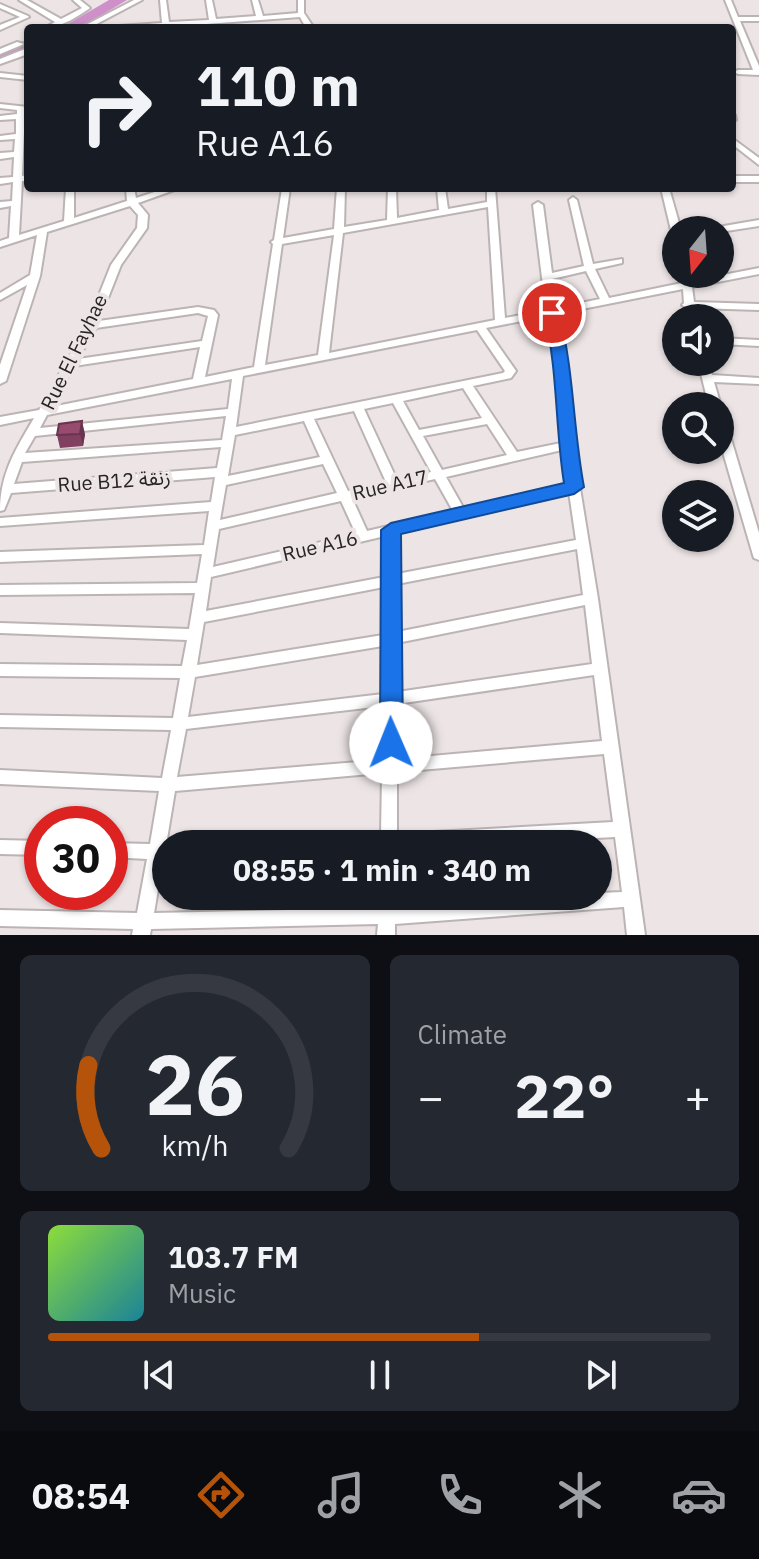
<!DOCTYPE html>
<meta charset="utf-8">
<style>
:root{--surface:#171b24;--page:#242831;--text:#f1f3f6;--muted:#9ea1a6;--line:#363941;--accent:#b45309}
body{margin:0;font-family:"IBM Plex Sans","Noto Sans Arabic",sans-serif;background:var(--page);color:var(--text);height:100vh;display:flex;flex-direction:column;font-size:30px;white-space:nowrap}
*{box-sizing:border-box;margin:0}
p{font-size:26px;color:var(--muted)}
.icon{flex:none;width:44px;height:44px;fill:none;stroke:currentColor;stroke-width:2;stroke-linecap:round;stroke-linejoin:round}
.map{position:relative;height:935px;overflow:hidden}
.panel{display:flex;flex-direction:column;gap:20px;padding:20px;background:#0d0f14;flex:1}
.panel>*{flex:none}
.top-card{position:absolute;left:24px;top:24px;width:712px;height:168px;border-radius:8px;box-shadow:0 2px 6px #0004;background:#171b24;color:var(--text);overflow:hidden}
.needle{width:52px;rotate:197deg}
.buttons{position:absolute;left:662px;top:216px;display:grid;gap:16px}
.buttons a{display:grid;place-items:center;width:72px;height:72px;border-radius:50%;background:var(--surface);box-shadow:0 2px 6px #0004;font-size:40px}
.speed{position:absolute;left:24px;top:806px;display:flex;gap:16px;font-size:40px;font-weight:700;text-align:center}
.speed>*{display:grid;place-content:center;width:104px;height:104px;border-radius:50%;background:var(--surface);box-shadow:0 2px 6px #0004;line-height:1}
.speed .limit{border:12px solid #d22;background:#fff;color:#111}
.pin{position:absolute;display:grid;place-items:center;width:68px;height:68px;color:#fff;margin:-34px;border:4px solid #fff;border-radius:50%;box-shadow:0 2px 8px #0007}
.me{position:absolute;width:88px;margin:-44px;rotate:359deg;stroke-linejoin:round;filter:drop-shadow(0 0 6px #0008)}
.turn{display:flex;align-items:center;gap:28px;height:168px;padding:0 40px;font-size:36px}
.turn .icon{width:104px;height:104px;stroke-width:2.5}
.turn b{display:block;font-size:56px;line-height:68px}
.big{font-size:60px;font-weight:700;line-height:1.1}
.panel .card{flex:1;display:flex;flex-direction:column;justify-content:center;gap:12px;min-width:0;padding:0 28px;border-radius:12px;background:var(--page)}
.panel .dial{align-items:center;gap:0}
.dial svg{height:208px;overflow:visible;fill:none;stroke:var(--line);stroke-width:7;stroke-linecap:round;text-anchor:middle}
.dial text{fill:var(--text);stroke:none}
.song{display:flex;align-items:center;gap:24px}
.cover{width:96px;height:96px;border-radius:12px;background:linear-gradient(135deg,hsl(90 70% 55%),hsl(190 70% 35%))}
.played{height:8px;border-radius:4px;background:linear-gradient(90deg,var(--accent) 65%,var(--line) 65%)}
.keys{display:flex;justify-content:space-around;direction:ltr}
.heat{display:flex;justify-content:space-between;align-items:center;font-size:44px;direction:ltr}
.panel .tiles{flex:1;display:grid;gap:20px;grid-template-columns:1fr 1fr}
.card:last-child{grid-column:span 2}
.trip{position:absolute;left:152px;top:830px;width:460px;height:80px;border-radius:40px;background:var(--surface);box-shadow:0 2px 6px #0004;font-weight:700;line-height:80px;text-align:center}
.tab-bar{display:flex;height:128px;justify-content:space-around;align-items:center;background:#090b0e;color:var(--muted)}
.tab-bar .icon{width:56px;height:56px}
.tab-bar .selected{color:var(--accent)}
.tab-bar b{font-size:36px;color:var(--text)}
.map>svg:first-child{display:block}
</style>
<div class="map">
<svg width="759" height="935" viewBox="0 0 759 935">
<rect width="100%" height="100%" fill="#ece4e5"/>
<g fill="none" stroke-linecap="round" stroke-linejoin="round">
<path fill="#cf8fc9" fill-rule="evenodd" d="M 109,0 L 127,0 L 80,28 L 61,28 Z
M 28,40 L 28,50 L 0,59 L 0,49 Z"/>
<defs>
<path id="minor" d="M 19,0 L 27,0 L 61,19 L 82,8 L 73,0 L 80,0 L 90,8 C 79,16 61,27 47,28 L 48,26 L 55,22 Z
M 134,0 L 142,0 L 89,28 L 80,28 Z
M 160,0 L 166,0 L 169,22 L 209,20 L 206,0 L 212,0 L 216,19 L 256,16 L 252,0 L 258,0 L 263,16 L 298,13 L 298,0 L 304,0 L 304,13 L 314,28 L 306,28 L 300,17 L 166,27 L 115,28 L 119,26 L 162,23 Z
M 725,0 L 731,0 L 738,17 L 759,17 L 759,21 L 740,21 L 759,66 L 759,75 L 738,74 L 734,72 L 738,70 L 753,70 Z
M 0,4 L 28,16 L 29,17 L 0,30 L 0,25 L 20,17 L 0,8 Z
M 17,42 L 24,44 L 0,54 L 0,49 Z
M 25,49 L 28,49 L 28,54 L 0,64 L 0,59 Z
M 0,73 L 28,76 L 28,80 L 0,77 Z
M 0,104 L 28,107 L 28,111 L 25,111 L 22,176 L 28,175 L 28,181 L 22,181 L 19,235 L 64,221 L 66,188 L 74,188 L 74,218 L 127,201 L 126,188 L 134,188 L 136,198 L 167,188 L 180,188 L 138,203 L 148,215 L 147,228 L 121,265 L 99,321 L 198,307 L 214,310 L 218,315 L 205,377 L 254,367 L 273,244 L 271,242 L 274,240 L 282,188 L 290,188 L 283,238 L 334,229 L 337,188 L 345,188 L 344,227 L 387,220 L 388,188 L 396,188 L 397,218 L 439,210 L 437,188 L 445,188 L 448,209 L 487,202 L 487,188 L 495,188 L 505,318 L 546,310 L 533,205 L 538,202 L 543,205 L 552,273 L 584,266 L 569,200 L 573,197 L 577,200 L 593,264 L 622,259 L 622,263 L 595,269 L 609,298 L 682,283 L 681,274 L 691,274 L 692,281 L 759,268 L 759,274 L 692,287 L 694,302 L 759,304 L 759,310 L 695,308 L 696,318 L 686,318 L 685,307 L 682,305 L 684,303 L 683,289 L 557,314 L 565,347 L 573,445 L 598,599 L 645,935 L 627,935 L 624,907 L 395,924 L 395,935 L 377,935 L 378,924 L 151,929 L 150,935 L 132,935 L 133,929 L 0,926 L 0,910 L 137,913 L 147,859 L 110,857 L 110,843 L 150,844 L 159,791 L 0,784 L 0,770 L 162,778 L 171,730 L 0,727 L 0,715 L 173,718 L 180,678 L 0,676 L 0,664 L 182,666 L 187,640 L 0,633 L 0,623 L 189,629 L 195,593 L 0,595 L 0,585 L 197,583 L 202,554 L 0,562 L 0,552 L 204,545 L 209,511 L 0,526 L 0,518 L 211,502 L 215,477 L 11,493 L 4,510 L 0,511 C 0,473 16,449 34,418 L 0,425 L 0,417 L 39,410 L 87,325 L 111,265 L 137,228 L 138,215 L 130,206 L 47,232 L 40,276 L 6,381 L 0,384 L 0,365 L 27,285 L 0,300 L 0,293 L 30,275 L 37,235 L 0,247 L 0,241 L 9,238 L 11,206 L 0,208 L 0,202 L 12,201 L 13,182 L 0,184 L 0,178 L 13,177 L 14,157 L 0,159 L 0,153 L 14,152 L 15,139 L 0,140 L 0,136 L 16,134 L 16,119 L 0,120 L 0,116 L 17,114 L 17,110 L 0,108 ZM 488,207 L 495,320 L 329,353 L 343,233 ZM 334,235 L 318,355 L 265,365 L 282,244 ZM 586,271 L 600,299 L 556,308 L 552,279 ZM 198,313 L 208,316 L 202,341 L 78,359 L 96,328 ZM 548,316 L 555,347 L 561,443 L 517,452 L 473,386 L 511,378 L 516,371 L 486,328 ZM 477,330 L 505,371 L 503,373 L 236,427 L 243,376 ZM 200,347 L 193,379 L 51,407 L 74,366 ZM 232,379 L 228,409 L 40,428 L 47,415 ZM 463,388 L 482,418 L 419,430 L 403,401 ZM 393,403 L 431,472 L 397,480 L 364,409 ZM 354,411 L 386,482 L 348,491 L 314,419 ZM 226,416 L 222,440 L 25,453 L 35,436 ZM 304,421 L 320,457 L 228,476 L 235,435 ZM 487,424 L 507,455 L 442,470 L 423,436 ZM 221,447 L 217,468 L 14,484 L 22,462 ZM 562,450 L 567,484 L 464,509 L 446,477 ZM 323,464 L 337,493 L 220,520 L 226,485 ZM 435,479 L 453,511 L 367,531 L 352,498 ZM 569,492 L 576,540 L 397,574 L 397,533 ZM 341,501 L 356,534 L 213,567 L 219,529 ZM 385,536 L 384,577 L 206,611 L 211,577 ZM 577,549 L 583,595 L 397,632 L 397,584 ZM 384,587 L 383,635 L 197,665 L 204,622 ZM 585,605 L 592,664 L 397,692 L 397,643 ZM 383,646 L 383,694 L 188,717 L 195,677 ZM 594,675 L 602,741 L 397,759 L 397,704 ZM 383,706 L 382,760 L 177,777 L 186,729 ZM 604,754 L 613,822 L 397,834 L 397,772 ZM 382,773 L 381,835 L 352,837 L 346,839 L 344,844 L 482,844 L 615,837 L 622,892 L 598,893 L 598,896 L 558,896 L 395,907 L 395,896 L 379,896 L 378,908 L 154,913 L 163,859 L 166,859 L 166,845 L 175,791 Z
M 732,115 L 735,115 L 736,120 L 732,122 Z
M 732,138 L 759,158 L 759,165 L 732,144 Z
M 732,176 L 759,176 L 759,182 L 732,182 Z
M 661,188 L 669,188 L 681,230 L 676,230 L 676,233 L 671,230 Z
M 759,220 L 759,226 L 720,232 L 720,230 L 713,230 L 718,227 Z
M 720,338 L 759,340 L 759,346 L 720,344 Z
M 698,362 L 708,362 L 712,375 L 759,378 L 759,384 L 714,382 L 721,406 L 709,406 Z
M 720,418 L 726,422 L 759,533 L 759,560 L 754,558 L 753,555 L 720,442 Z
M 0,840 L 42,841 L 42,855 L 0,854 Z"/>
</defs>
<use href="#minor" stroke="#bcb4b4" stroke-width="4"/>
<use href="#minor" fill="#fff" fill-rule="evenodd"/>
</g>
<path fill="#81405f" d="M 85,434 L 83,446 L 60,448 L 57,435 Z"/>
<path fill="#69344e" d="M 82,421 L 85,434 L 83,446 L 80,434 Z"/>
<path fill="#964b6f" stroke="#69344e" stroke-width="2" d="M 82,421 L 80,434 L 57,435 L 59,424 Z"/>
<path fill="#1a73e8" stroke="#114b97" stroke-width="2" d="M 552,308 L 559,313 C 574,370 573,429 584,487 L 574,494 L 401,534 L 403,743 L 400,750 L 391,753 L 383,750 L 380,743 L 381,530 L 391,523 L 564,483 C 555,427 558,369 544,313 Z"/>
<g text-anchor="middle" stroke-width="8" stroke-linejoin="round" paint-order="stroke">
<g font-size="20" fill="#272424" stroke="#ece4e5">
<text transform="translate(74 352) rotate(-64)" y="7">Rue El Fayhae</text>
<text transform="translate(114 481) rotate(-4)" y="7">Rue B12 زنقة</text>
<text transform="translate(390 485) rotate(-13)" y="7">Rue A17</text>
<text transform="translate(320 546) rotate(-13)" y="7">Rue A16</text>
</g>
</g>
</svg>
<div class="buttons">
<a><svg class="needle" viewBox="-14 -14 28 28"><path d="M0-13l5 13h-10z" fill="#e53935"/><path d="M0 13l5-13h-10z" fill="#9ea1a6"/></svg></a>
<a><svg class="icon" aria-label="sound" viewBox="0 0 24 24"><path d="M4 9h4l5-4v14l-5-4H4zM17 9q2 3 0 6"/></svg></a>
<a><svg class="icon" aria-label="search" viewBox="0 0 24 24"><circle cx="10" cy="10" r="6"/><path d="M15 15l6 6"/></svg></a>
<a><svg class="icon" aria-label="layers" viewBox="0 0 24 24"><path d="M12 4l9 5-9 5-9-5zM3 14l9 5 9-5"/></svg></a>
</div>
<div class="speed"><div class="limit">30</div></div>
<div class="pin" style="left:552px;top:313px;background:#d93025"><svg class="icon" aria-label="arrive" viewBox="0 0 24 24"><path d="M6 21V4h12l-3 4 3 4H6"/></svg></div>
<svg class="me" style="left:391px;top:743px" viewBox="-20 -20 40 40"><circle r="19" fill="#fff"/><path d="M0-13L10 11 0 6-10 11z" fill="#1a73e8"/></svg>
<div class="trip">08:55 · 1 min · 340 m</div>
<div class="top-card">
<div class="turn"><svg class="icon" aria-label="right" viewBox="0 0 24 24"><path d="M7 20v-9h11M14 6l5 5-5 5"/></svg><div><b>110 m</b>Rue A16</div></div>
</div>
</div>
<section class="panel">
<div class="tiles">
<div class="card dial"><svg viewBox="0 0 100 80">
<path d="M14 69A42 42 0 1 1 86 69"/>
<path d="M14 69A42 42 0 0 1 9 37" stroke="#b45309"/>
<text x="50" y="56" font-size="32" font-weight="700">26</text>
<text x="50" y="72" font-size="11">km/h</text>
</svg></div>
<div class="card"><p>Climate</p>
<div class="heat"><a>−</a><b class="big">22°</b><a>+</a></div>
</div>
<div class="card">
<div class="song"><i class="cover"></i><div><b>103.7 FM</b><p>Music</p></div></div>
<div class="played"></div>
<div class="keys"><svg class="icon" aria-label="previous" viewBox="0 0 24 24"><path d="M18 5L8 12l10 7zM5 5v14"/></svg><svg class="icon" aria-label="pause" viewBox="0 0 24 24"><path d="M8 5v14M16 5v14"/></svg><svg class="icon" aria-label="next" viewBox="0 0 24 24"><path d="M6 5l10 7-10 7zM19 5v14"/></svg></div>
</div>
</div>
</section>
<nav class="tab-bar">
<b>08:54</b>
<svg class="icon selected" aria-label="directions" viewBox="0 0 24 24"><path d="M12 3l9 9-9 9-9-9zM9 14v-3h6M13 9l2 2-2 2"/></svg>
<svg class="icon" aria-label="music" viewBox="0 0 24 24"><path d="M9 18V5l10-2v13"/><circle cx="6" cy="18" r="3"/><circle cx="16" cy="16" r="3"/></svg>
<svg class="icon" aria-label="phone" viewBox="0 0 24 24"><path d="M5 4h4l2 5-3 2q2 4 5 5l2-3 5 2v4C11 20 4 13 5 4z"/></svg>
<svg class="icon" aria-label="climate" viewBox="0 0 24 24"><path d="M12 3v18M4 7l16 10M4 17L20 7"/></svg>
<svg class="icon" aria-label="car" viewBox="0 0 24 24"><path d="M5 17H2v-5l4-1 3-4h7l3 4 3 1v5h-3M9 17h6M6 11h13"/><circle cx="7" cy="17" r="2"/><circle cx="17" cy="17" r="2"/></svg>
</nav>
